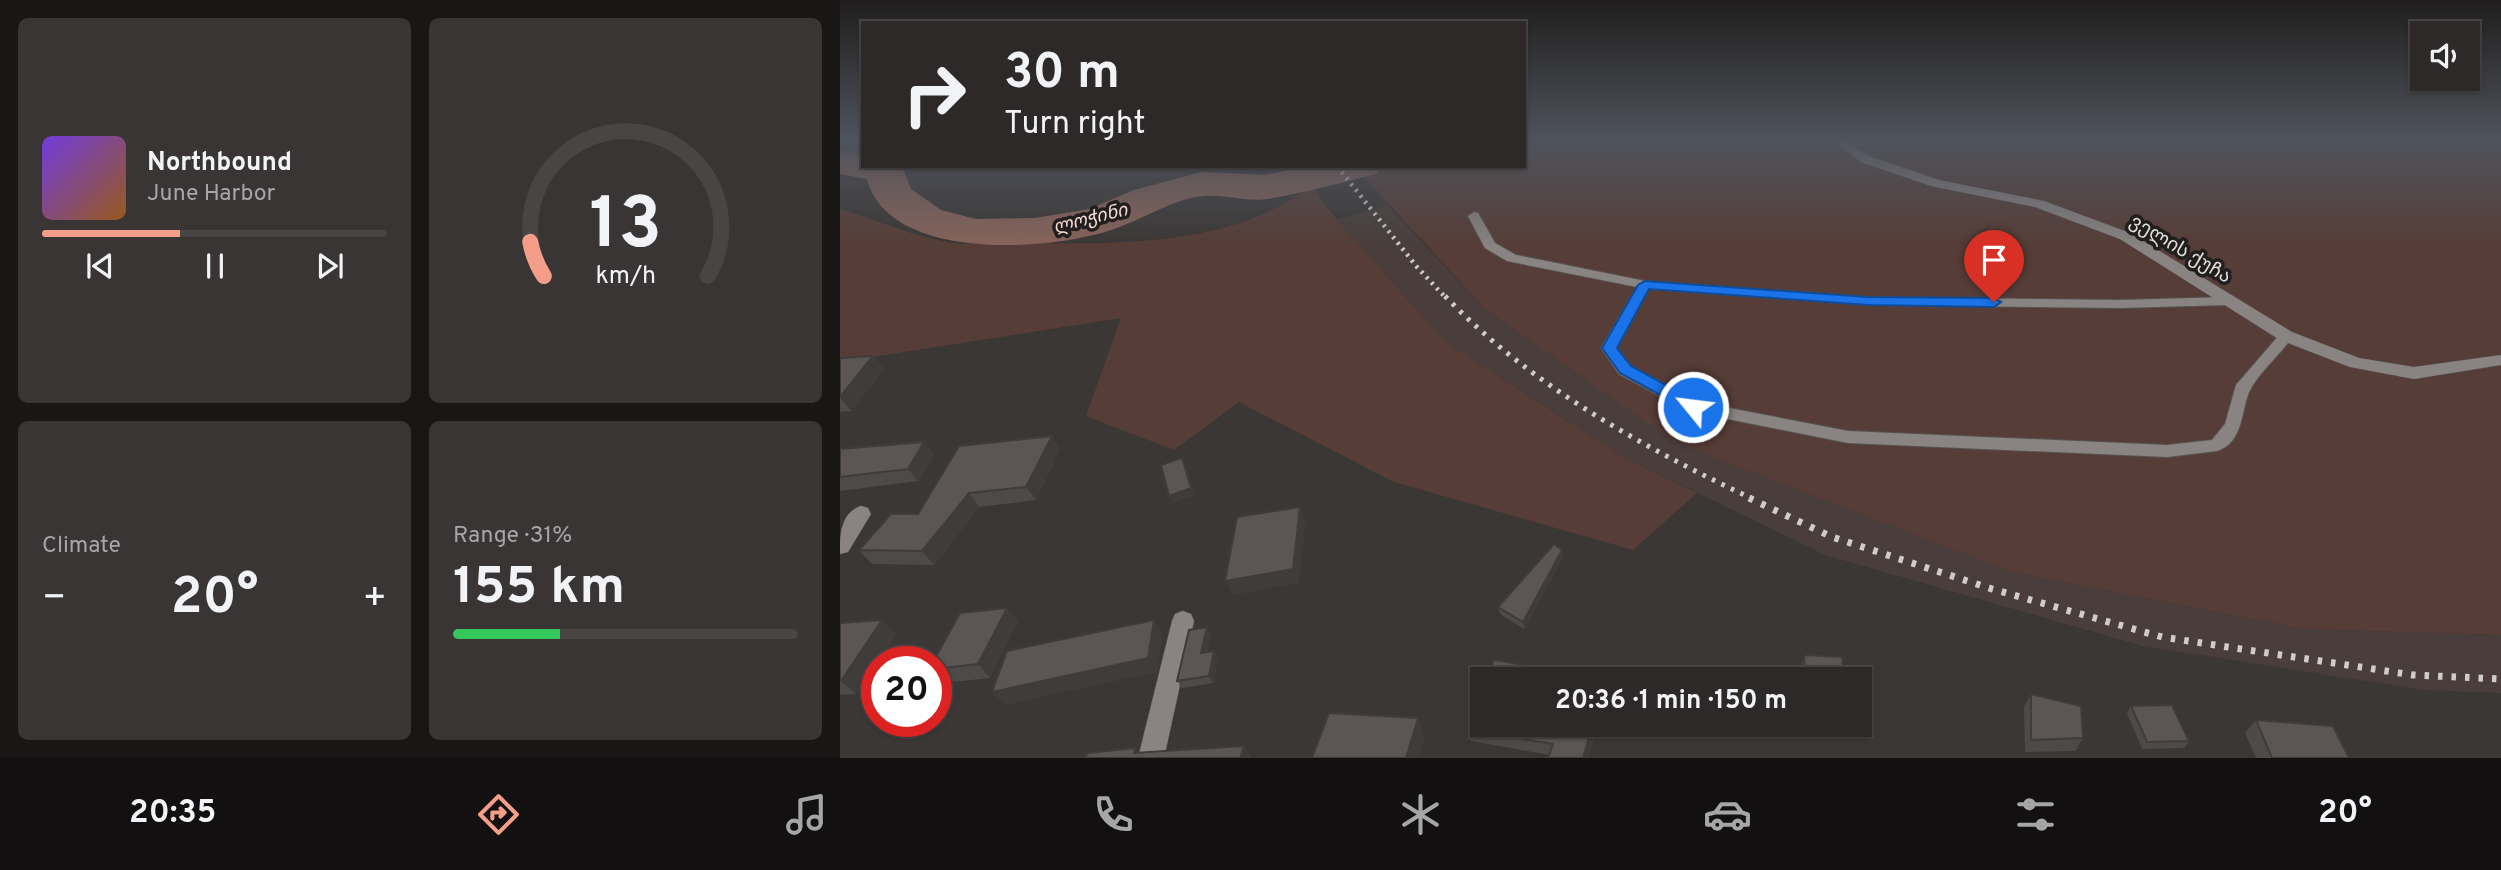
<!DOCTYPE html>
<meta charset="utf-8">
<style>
:root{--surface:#2c2928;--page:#383534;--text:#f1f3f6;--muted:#a6a6a8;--line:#484545;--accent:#f49e89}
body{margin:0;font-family:Overpass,"Noto Sans Georgian",sans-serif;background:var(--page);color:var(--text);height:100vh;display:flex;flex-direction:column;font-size:26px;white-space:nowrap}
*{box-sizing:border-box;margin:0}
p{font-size:23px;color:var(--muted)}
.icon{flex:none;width:38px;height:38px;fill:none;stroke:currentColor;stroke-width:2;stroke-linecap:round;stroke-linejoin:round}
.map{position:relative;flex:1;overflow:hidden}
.details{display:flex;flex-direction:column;gap:18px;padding:18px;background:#181716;width:840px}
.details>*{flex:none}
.guide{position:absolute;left:21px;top:21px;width:665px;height:147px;border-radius:0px;box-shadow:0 2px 5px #0004,0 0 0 2px var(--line);background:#2c2928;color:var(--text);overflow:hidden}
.fabs{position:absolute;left:1570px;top:21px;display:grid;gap:14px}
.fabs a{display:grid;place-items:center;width:70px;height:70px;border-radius:0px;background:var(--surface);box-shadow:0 2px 5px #0004,0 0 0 2px var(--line);font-size:35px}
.speed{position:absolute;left:21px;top:646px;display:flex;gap:14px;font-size:35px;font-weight:700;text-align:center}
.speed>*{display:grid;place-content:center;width:91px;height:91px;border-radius:50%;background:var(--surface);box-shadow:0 2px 5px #0004,0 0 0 2px var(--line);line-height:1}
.speed .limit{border:10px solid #d22;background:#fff;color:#111}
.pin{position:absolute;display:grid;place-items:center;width:60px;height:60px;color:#fff;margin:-72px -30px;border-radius:50% 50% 50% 0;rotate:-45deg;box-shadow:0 0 7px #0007}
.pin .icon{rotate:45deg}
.me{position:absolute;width:77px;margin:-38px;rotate:299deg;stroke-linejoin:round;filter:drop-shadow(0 0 5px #0008)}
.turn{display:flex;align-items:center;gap:24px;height:147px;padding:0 28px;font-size:32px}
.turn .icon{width:91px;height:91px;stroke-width:2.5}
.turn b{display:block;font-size:49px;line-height:60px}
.big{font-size:52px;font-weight:700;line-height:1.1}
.details .tile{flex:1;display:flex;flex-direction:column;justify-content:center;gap:10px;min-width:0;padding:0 24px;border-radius:10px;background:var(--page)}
.details .dial{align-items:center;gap:0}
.dial svg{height:182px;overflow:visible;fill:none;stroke:var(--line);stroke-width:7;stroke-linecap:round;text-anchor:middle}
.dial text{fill:var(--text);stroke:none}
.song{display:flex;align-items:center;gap:21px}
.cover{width:84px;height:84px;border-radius:10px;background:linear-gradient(135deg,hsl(260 70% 55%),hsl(30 70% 35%))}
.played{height:7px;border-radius:4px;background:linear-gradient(90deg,var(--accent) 40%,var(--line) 40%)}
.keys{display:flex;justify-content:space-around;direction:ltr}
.heat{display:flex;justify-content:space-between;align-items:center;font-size:38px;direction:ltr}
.charge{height:10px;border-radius:5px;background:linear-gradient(90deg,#34c759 31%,var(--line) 0)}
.details .tiles{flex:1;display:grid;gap:18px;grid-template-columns:repeat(2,1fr)}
.trip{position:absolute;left:630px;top:667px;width:402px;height:70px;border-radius:0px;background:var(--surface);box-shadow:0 2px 5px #0004,0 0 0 2px var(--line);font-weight:700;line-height:70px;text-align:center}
.tab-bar{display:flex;height:112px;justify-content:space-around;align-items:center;background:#121010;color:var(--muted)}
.tab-bar .icon{width:49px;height:49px}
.tab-bar .on{color:var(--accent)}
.tab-bar b{font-size:32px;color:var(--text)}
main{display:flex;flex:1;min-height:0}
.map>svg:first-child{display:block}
</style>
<main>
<section class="details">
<div class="tiles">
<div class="tile">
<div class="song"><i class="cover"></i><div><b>Northbound</b><p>June Harbor</p></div></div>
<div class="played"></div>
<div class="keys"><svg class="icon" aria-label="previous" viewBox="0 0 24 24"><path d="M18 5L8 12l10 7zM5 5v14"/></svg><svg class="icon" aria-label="pause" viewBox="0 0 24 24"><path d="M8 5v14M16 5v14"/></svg><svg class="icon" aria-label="next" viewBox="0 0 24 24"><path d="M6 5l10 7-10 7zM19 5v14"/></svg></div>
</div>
<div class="tile dial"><svg viewBox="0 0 100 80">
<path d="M14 69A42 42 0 1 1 86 69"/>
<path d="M14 69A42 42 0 0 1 8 54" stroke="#f49e89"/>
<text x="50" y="56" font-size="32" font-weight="700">13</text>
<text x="50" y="72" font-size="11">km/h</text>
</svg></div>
<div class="tile"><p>Climate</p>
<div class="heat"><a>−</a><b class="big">20°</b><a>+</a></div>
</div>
<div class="tile"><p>Range · 31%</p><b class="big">155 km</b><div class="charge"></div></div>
</div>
</section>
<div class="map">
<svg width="1661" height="758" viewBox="0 0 1661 758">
<rect width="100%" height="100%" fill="#3b3735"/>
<path fill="#493e3b" d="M 547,205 L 645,309 L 837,443 L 1171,572 L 1463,629 L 1661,635 L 1661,693 L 1584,690 L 1303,646 L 985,555 L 782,456 L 607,343 L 497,220 Z"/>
<path fill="#563d37" d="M 684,140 L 1661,140 L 1661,635 L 1463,629 L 1171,572 L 836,443 L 645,309 L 514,166 L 684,166 Z
M 471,186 L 497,220 L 607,343 L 782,456 L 857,493 L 793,550 L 554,482 L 399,402 L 334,450 L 246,416 L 281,318 L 0,362 L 0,209 C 35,219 72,236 107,242 C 131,246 158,243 182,243 C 277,244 392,247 471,186 Z"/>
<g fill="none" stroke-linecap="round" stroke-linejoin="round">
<path fill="#87635a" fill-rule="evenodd" d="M 0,150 L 23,155 L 23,166 L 62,166 L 71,189 L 101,210 L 136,219 L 195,218 L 249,209 L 294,190 L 361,172 L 425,175 L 465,166 L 542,166 L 536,174 C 500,183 464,193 427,199 C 407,202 385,194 364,196 C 332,199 304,219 274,229 C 212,251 49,263 27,179 L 0,174 Z"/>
<defs>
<path id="service" d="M 634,212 L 638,213 L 655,243 L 676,255 L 805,281 L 1028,297 L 1280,300 L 1388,297 L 1395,301 L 1388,305 L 1280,308 L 1028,305 L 809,289 L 777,348 L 791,366 L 858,402 L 1008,431 L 1327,445 L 1372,440 L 1385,424 L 1396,385 L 1441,333 L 1451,333 L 1453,336 C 1442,353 1417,374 1409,392 C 1401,412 1403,443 1377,451 L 1327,457 L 1008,443 L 848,411 L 779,374 L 761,348 L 797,287 L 667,261 L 645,248 L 628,216 Z"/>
<path id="minor" d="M 993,140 L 1007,140 L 1029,156 L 1099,180 L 1204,201 L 1290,233 L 1452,332 L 1519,358 L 1574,367 L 1661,355 L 1661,365 L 1574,379 L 1510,367 L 1440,340 L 1280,239 L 1195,207 L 1091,186 L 1021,162 Z
M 21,506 L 28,508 L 31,514 L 8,552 L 0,554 C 0,536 0,513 21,506 Z
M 343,611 L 351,614 L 354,621 L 324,758 L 298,758 L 332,621 L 335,614 Z"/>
</defs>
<use href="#service" stroke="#575453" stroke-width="2"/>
<use href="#minor" stroke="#575453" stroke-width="1"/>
<use href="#service" fill="#898382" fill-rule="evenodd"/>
<use href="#minor" fill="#898382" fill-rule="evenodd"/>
<path stroke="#cfcccb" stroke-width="4.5" stroke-dasharray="2.5 5" stroke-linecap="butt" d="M 497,166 L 577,267 L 606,298"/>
<path stroke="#cfcccb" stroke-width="5" stroke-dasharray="3.5 7" stroke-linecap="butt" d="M 605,296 C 690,385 802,447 913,499"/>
<path stroke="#cfcccb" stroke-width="7" stroke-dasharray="4.5 9" stroke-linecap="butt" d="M 909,498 L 992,537 L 1152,589 L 1322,637 L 1573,675 L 1661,679"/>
</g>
<path fill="#4e4a48" d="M 33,356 L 44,369 L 11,411 L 0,412 L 0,358 Z
M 0,449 L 94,454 L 78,481 L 0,491 Z
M 220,449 L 196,500 L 139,507 L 94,565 L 32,564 L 19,550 L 78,514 Z
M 722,550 L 723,557 L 684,629 L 660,614 L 658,607 Z
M 42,620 L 56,634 L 16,694 L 0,695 L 0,623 Z
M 178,621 L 150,678 L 102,683 L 96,677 L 96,662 Z
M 371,633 L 367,652 L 374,651 L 378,658 L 373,683 L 342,688 L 337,681 Z
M 964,655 L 1004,679 L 962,679 L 961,668 Z
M 1191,694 L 1243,738 L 1235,751 L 1185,752 L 1184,707 Z
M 1291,706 L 1349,741 L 1344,748 L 1302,749 L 1287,713 Z
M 1416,720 L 1509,758 L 1416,758 L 1405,733 Z
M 642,724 L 758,724 L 748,758 L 708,758 L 710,755 L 631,741 L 628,730 Z
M 964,724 L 1006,724 L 1004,730 L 964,727 Z"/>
<path fill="#403c3b" d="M 33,356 L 44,369 L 11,411 L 0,397 Z
M 212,436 L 220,449 L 196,500 L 186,487 Z
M 84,442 L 94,454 L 78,481 L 68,469 Z
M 342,458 L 346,465 L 355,495 L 333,503 L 329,496 Z
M 129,493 L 139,507 L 94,565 L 82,551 Z
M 460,507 L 466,520 L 459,583 L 393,595 L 385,581 Z
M 722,550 L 723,557 L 684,629 L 683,622 Z
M 167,608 L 178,621 L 150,678 L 138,664 Z
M 42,620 L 56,634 L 16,694 L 1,681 Z
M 314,620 L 323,633 L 317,672 L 165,705 L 152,692 Z
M 367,627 L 371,633 L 365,660 L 361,653 Z
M 374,651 L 378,658 L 373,683 L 369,676 Z
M 578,718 L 585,736 L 579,758 L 566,758 Z
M 753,724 L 758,724 L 748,758 L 743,758 Z
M 404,746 L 412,758 L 400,758 Z"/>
<path fill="#5b5654" stroke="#403c3b" stroke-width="2" d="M 33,356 L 0,397 L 0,358 Z
M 212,436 L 186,487 L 129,493 L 82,551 L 19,550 L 51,514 L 78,514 L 119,446 Z
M 84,442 L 68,469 L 0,477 L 0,449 Z
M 342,458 L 351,488 L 329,496 L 321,465 Z
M 460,507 L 453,569 L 385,581 L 397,517 Z
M 714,544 L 722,550 L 683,622 L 658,607 Z
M 167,608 L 138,664 L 96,669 L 96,662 L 93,662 L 120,613 Z
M 42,620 L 1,681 L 0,681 L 0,623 Z
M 314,620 L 308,658 L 152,692 L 167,651 Z
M 367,627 L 361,653 L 374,651 L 369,676 L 337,681 L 349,630 Z
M 964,655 L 1002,657 L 1004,679 L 965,679 Z
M 654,660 L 722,671 L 720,679 L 647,679 Z
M 642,691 L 642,724 L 753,724 L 743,758 L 708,758 L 713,744 L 628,730 Z
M 1191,694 L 1241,706 L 1243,738 L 1191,740 Z
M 1332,705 L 1349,741 L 1307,742 L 1291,706 Z
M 489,713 L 578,718 L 566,758 L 472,758 Z
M 1416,720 L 1493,726 L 1509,758 L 1432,758 Z
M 404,746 L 400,758 L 245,758 L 248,753 L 295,748 L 294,753 Z"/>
<linearGradient id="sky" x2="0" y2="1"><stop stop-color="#201e1d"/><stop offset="0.57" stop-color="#4f535c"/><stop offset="1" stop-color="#4f535c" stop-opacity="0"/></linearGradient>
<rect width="1661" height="246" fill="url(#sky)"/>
<path fill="#1a73e8" stroke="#114b97" stroke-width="2" d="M 805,281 L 1028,297 L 1154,298 L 1161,302 L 1154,307 L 1028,305 L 809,289 L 777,348 L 791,366 L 859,403 L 859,411 L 853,413 L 780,373 L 762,348 L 798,285 Z"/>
<g text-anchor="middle" stroke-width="7" stroke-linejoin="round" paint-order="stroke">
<g font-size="18" font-style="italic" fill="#f7dbd5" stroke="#211f1e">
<text transform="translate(250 218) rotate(-14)" y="6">ლოჭინი</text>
</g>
<g font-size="19" fill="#e1dedd" stroke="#211f1e">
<text transform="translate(1341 248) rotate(31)" y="7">ველის ქუჩა</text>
</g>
</g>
</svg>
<div class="fabs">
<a><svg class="icon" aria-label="sound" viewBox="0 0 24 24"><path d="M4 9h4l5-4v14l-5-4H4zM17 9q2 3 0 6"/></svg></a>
</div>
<div class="speed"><div class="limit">20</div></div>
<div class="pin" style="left:1154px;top:302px;background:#d93025"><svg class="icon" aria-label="arrive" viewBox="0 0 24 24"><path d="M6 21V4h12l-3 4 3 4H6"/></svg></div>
<svg class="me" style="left:853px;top:407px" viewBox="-20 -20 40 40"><circle r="17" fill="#1a73e8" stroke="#fff" stroke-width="3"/><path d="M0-11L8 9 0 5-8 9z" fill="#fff"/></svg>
<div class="trip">20:36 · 1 min · 150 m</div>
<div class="guide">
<div class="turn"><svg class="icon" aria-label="right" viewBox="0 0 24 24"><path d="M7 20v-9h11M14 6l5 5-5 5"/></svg><div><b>30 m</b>Turn right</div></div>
</div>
</div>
</main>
<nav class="tab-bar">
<b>20:35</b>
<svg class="icon on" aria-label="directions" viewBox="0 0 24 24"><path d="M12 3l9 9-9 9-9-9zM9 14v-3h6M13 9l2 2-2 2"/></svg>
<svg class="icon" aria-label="music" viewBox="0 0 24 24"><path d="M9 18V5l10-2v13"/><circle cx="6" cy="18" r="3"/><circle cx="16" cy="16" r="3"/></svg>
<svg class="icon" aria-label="phone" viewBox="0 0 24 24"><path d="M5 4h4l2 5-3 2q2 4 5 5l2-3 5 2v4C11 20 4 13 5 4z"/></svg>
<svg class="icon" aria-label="climate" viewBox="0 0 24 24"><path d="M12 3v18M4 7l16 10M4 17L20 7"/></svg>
<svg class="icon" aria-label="car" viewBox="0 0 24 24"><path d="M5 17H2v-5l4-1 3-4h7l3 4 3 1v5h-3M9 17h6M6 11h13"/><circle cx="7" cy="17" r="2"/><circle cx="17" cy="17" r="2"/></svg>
<svg class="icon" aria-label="filters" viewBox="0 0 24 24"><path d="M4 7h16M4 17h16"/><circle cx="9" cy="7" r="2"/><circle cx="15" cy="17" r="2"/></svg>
<b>20°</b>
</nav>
